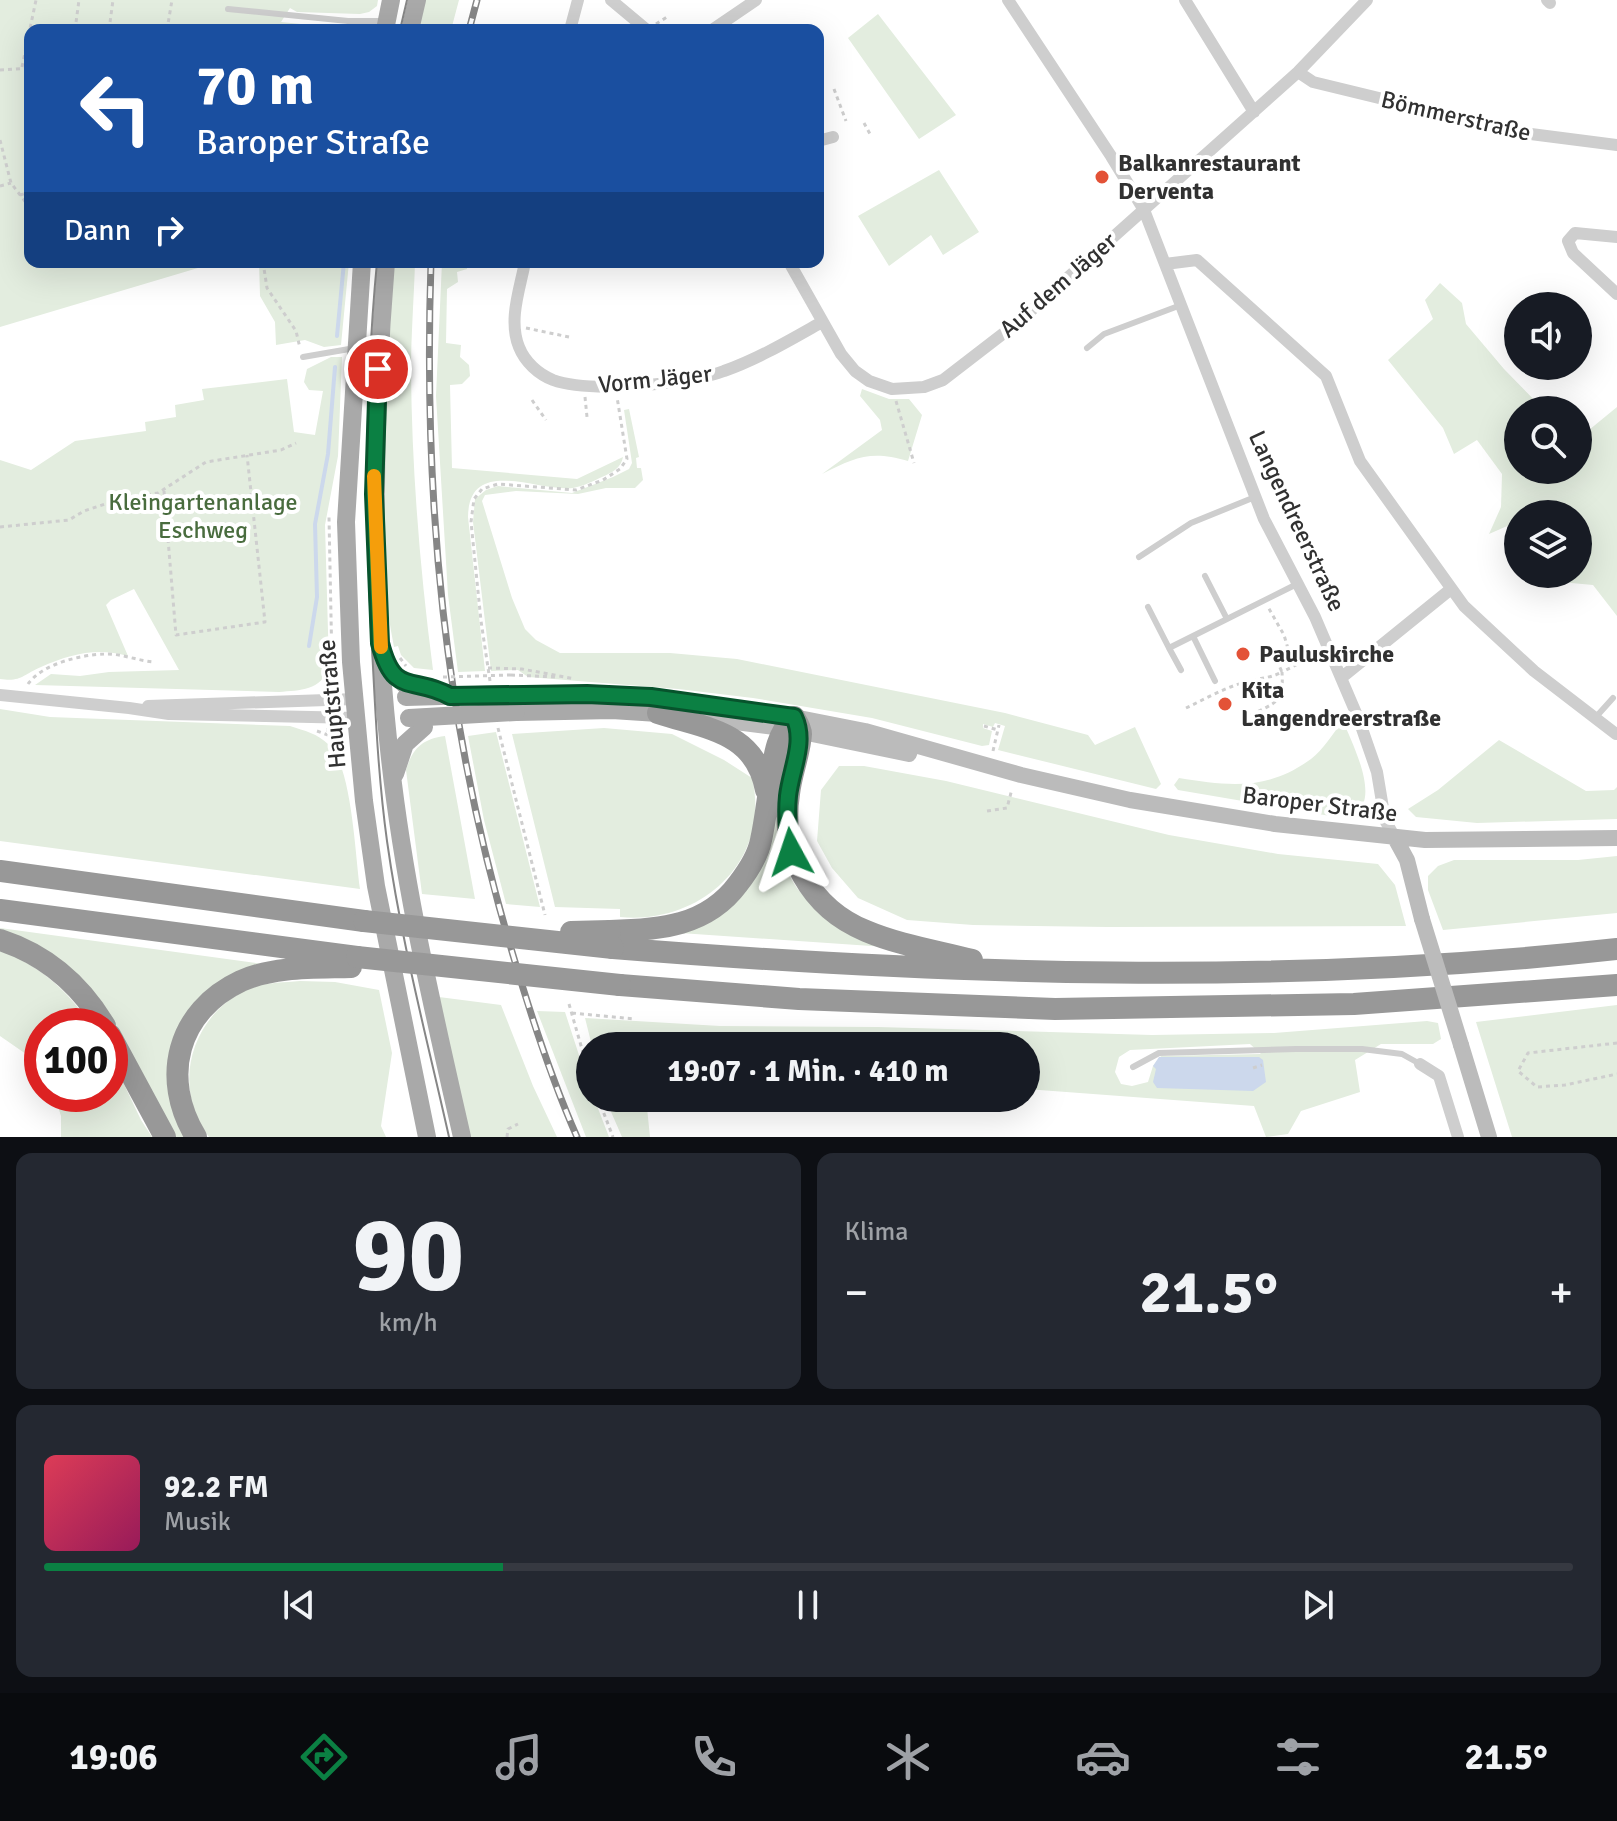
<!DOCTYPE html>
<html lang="de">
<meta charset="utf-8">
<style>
:root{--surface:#171b24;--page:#242831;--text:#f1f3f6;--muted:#9ea1a6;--line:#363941;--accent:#0b8043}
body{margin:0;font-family:Signika,sans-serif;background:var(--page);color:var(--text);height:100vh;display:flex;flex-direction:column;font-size:30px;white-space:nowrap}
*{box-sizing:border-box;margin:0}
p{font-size:26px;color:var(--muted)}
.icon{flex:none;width:44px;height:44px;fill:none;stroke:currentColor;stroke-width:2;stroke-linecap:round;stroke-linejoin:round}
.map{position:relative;height:1137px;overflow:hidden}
.drawer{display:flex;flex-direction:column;gap:16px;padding:16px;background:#0d0f14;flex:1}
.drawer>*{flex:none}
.banner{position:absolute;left:24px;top:24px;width:800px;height:244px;border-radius:16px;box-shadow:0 8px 32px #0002;background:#1a4fa0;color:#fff;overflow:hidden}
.fabs{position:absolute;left:1504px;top:292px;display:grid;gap:16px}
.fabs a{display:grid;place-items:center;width:88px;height:88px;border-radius:50%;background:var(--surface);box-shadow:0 8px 32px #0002;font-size:40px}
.speed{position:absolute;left:24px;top:1008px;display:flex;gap:16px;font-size:40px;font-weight:700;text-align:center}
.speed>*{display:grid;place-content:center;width:104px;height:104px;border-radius:50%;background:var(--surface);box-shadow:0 8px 32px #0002;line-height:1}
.speed .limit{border:12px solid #d22;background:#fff;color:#111}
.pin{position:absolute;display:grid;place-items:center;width:68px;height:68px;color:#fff;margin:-34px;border:4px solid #fff;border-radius:50%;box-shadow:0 2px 8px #0007}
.me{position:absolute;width:88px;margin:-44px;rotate:355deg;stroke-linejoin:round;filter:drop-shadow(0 0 6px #0008)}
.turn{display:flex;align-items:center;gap:28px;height:168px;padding:0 40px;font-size:36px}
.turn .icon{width:104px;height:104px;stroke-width:2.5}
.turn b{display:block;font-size:56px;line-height:68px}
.then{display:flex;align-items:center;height:76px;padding:0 40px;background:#0003;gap:16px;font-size:30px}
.big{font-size:60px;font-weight:700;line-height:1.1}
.drawer .widget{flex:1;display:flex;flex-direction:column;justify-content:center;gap:12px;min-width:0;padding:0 28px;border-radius:16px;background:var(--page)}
.drawer .dial{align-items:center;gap:0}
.dial b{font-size:104px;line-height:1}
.song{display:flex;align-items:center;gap:24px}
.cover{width:96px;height:96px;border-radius:12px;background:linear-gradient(135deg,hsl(350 70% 55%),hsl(330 70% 35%))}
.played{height:8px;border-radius:4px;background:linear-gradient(90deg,var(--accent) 30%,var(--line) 30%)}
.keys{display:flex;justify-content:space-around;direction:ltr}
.heat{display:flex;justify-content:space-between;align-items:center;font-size:44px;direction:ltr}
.drawer .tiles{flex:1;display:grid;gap:16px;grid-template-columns:1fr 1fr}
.widget:last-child{grid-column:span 2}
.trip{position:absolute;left:576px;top:1032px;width:464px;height:80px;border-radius:40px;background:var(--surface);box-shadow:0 8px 32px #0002;font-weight:700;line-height:80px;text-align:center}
.tabs{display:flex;height:128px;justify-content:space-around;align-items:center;background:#090b0e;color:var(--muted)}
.tabs .icon{width:56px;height:56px}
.tabs .current{color:var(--accent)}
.tabs b{font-size:36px;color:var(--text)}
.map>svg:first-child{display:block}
</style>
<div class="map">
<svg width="1617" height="1137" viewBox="0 0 1617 1137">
<rect width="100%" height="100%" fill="#fff"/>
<path fill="#e3eddf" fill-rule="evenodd" d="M 0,0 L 378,0 L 377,6 L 369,12 L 360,14 L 297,12 L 290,8 L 281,22 L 361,30 L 30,30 L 30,262 L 218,262 L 0,327 Z
M 425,0 L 459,0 L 451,30 L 417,30 Z
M 878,14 L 956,115 L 919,139 L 848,38 Z
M 939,170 L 979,232 L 943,255 L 931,235 L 889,266 L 858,216 Z
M 259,262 L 349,262 L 341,345 L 324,347 L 305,340 L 276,345 L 275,322 L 260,296 Z
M 394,262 L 415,262 C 414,298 411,335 411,372 C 412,472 420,570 433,670 L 414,668 L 401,655 L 398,646 L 394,647 C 369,521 384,388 394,262 Z
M 442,262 L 467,262 L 467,269 L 457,272 L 458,282 L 447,289 L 446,343 L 461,345 L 460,357 L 469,365 L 470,376 L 462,384 L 450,385 L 452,468 L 577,479 L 623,457 C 621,468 613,472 602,477 C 593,481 584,486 573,488 C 537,492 469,455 468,517 L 485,671 L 458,672 L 448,595 L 436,396 Z
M 1440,283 L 1462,303 L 1466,324 L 1504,369 L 1544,410 L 1518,410 L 1518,470 L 1578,470 L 1578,439 L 1617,407 L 1617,616 L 1593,585 L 1528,579 L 1527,574 L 1578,574 L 1578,514 L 1518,514 L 1518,537 L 1514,523 L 1489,534 L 1501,507 L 1502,474 L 1477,440 L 1454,454 L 1443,428 L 1388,360 L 1433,319 L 1425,300 Z
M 331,357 L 342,357 L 338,456 L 325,525 L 329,667 C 321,691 300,690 279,692 L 35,685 L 51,674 L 80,676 L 109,672 L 179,670 L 134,589 L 111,600 L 106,605 L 128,656 C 97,647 70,654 41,667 C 22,675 22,682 0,679 L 0,460 L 31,470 L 75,441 L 146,431 L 145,422 L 176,417 L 175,405 L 204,400 L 202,389 L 287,379 L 294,432 L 315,435 L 323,391 L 309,390 L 304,382 L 307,369 Z
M 862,389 L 889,399 L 909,399 L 922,415 L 908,461 C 871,450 855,457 822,474 L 882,430 L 880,420 L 860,396 Z
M 629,409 L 639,457 L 636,458 L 637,468 L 641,468 L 643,480 L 635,488 L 606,488 L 578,494 L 516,491 L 485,495 L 482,501 L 512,598 L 525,629 L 536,640 L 560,653 L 670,653 L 737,659 L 1005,713 L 1088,735 L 1095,745 L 1135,727 L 1161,784 L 1156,789 L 998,750 L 1005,726 L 995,723 L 993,727 L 983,724 L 983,728 L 992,731 L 989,745 L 982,746 L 872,718 L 753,698 L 678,689 L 528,677 L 518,670 L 491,671 L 473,522 L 475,499 L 486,490 L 498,486 L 572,493 L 613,477 L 629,469 L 632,463 L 624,410 Z
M 0,709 L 50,717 L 290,726 C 305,731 317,733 329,745 C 352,767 355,854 360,889 L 0,841 Z
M 1343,721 C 1351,741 1381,798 1355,813 C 1350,815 1342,816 1336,817 L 1178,790 L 1174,785 L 1179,778 C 1229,786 1267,791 1311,759 C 1323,750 1333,733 1343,721 Z
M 604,728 L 672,734 L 724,760 L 752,778 C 772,861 700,925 620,917 L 620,909 L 555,907 L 512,734 Z
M 496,732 L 540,907 L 506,904 L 484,820 L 468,736 Z
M 445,736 L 475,899 L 422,894 L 406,770 C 413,748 422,739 445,736 Z
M 1499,740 L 1586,791 L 1614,790 L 1617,787 L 1617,819 L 1477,823 L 1416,817 L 1408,809 L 1438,790 Z
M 839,766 L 864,766 L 946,781 L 1169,835 L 1278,854 L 1378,864 L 1395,885 L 1406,926 L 1108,927 L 973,925 L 907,920 L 858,898 L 832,868 L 817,841 L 821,790 Z
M 780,795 C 777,832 778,874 809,901 C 826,916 865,935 886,947 L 680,933 L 723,911 Z
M 1617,856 L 1617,913 L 1443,930 L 1428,890 L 1428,876 L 1438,866 L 1454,860 L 1578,860 Z
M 0,928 L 270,965 L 177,1039 L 189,1137 L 171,1137 L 116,1032 L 0,932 Z
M 0,950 C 40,966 68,990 91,1026 L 42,1026 L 42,1072 L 26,1054 L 0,1036 Z
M 300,981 L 335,982 L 379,990 L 392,1053 L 381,1126 L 386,1137 L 209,1137 C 171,1088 190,1017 246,990 C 262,982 282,983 300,981 Z
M 439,997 L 501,1005 L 533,1086 L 557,1137 L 470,1137 Z
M 1617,1005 L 1617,1137 L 1512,1137 L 1476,1022 Z
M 537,1011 L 565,1012 L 590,1089 L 590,1098 L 594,1098 L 609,1137 L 586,1137 Z
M 585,1018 L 720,1026 L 878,1027 L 1152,1035 L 1274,1033 L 1427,1021 L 1438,1023 L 1441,1039 L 1433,1044 L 1381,1044 L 1355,1060 L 1360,1092 L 1301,1111 L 1288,1134 L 1266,1137 L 1254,1106 L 1026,1089 L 1026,1046 L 592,1046 ZM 1250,1044 L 1261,1054 L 1161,1056 L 1153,1066 L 1148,1082 L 1132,1086 L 1121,1084 L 1115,1072 L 1119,1057 L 1130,1050 Z
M 110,1055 L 141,1120 L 152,1137 L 61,1137 L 61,1116 L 54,1094 L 110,1094 Z
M 605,1098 L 646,1098 L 650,1137 L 622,1137 Z"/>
<path fill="#ccd8ec" d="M 1159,1057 L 1259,1057 L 1263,1060 L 1266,1082 L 1253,1091 L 1157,1088 L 1153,1082 L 1156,1069 L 1153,1066 Z"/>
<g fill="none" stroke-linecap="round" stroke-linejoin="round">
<path stroke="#ccd8ec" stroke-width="4" d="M 337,336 L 344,262
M 309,646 L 317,597 L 315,524 L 328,454 L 335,367"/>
<path stroke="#cecece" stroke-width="3" stroke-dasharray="4 4" stroke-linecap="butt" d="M 656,24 L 667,17
M 75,30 L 79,0
M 109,30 L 113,0
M 167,30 L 172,0
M 22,67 L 36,0
M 0,70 L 30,68
M 834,89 L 846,121
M 864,123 L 870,134
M 0,140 L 11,183 L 30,208
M 0,186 L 11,183
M 20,195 L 30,192
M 70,262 L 74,268
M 263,262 L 267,288 L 296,331 L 300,348
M 526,328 L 569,337
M 585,397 L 587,417
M 532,400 L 546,420
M 896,401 L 914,463
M 164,491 L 176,635 L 265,622 L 247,455
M 0,527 L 69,520 L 84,511 L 114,501 L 158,493 L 206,462 L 281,450 L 296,443
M 488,668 L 522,669 L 575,679
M 511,675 L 557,677
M 490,681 L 481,621 L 471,522 L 474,499 L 482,489 L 498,484 L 576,490 L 603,480 L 620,469 L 627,459 L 617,397
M 28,684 C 42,664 80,655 104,654 C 120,653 138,661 155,662
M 327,689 L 332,665 L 329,517
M 1186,708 C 1205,699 1224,688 1245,682 C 1259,678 1269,679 1282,672 L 1276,659 L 1289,652 L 1284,635 L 1268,607
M 1251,715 C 1276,702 1284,703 1282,672 L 1318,654
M 984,726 L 998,730
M 328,728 L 328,735 L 343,751
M 498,728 L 545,915
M 317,731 L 328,735 L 336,731
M 993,751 L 999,725
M 987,811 L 1007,808 L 1012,789
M 569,1004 L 590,1077
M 572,1013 L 635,1019
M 1617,1043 L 1528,1053 L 1518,1071 L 1537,1087 L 1565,1085 L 1617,1074
M 1253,1068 L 1262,1065
M 598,1098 L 613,1137
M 507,1137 L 508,1129 L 518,1124"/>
<path stroke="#cecece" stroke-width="6" d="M 228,9 L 348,21 L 382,21
M 1087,348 L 1104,334 L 1181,305
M 303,357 L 355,348
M 1139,557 L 1191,523 L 1255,497
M 1205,576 L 1227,619
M 1148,607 L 1169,648
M 1181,670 L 1169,648 L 1193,636
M 1215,681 L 1193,636 L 1297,584
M 1595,718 L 1613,698
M 1133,1067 L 1159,1053 L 1296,1049 L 1362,1049 L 1402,1054 L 1420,1064"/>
<path stroke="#cecece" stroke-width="12" d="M 611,0 L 647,30
M 1008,0 L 1111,156 L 1144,210 L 1264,519 L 1315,617 L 1359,720 L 1377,772 L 1385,820 L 1395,838
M 1185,0 L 1254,112
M 1547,0 L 1550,3
M 570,30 L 578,0
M 712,30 L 756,0
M 1298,72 L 1313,82 L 1523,133 L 1617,145
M 818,141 L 833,137
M 1617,237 L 1575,233 L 1568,241 L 1573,253 L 1617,294
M 525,262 C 520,289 508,320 519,347 C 525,362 538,374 553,380 C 588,393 688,385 724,371 C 758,359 790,340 822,322
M 789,262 L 841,354 L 855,371 L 869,381 L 892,389 L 924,387 L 943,380 L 1017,323 L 1298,72 L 1367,0
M 1165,264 L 1197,260 L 1326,376 L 1360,461 L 1464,606 L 1534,671 L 1616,734
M 1341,678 L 1451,589
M 0,695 L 129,708 L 169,714 L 357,718
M 148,706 L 356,699
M 1420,1064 L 1439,1076 L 1458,1137"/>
<path stroke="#bbb" stroke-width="16" d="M 696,717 L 783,728 L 909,754
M 794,717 L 865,731 L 1021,775 L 1130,800 L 1275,824 L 1425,840 L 1617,838
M 1395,838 L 1407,860 L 1422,919
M 1461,1045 L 1489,1137"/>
<path stroke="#a9a9a9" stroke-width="18" d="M 385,30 L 391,0
M 410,30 L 417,0
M 362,262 L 346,522 L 351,662 L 364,801 L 376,886 L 427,1137
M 386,262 C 373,421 371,580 388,739 C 401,874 432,1005 462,1137
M 513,694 L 651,697 L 794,717
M 516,712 L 612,710 L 658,713
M 395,774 L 405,744 L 424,727"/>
<path stroke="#989898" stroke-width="22" d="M 658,713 C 706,729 755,731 766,790
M 0,871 L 364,921
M 0,910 L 357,957
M 610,931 C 660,930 707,926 738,884 C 748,871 758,856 761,840 C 765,822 767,803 770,785 C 774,759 775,736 794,717 C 797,722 801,728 801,734 C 800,753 791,774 789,794 C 780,853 810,908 866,931 C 899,945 937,951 972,960
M 0,940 C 46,955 80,984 105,1026
M 613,948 C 947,975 1284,986 1617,949
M 620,985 L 799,999 L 1055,1009 L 1354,1004 L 1617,985
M 110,1035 L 165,1137
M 196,1137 C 160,1078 177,1011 241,981 C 275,966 315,968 351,967"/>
<path stroke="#868686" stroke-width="2" d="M 400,30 L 407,0
M 377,262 C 364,397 365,531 373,667 C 376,725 379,783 387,841 C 401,941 427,1039 449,1137"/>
<defs>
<path id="rail" d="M 469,30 L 477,0
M 431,262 C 423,500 444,726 513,955 C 531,1016 551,1078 577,1137"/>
</defs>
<use href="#rail" stroke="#868686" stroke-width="7"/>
<use href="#rail" stroke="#fff" stroke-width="4" stroke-dasharray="12" stroke-linecap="butt"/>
<path stroke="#cecece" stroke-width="3" stroke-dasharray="4 4" stroke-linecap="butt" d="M 400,658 L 406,666
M 443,677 L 511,675"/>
<path stroke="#bbb" stroke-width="16" d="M 1422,919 L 1461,1045"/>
<path stroke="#a9a9a9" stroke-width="18" d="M 403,683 L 433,688
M 406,697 L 513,694
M 409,718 L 516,712"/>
<path stroke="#989898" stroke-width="22" d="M 364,921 L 613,948
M 571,932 L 610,931
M 357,957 L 620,985"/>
</g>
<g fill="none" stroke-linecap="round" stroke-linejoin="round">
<defs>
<path id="route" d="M 378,369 L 374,494 L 380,643 C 394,698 413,675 450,696 L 587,694 L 651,697 L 794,717 C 806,742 791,769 788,796 C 786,815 788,834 791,852"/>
</defs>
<use href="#route" stroke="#07532c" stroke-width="20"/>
<use href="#route" stroke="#0b8043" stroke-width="14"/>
<path stroke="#f59e0b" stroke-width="14" d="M 374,476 L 381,647"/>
</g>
<g fill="#e35237" stroke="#fff" stroke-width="3">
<circle cx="1102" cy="177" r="8"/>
<circle cx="1243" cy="654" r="8"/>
<circle cx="1225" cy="704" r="8"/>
</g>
<g text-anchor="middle" stroke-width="8" stroke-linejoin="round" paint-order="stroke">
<g font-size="24" fill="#313131" stroke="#fff">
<text transform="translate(1456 116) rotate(13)" y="8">Bömmerstraße</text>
<text transform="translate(1058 285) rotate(-41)" y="8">Auf dem Jäger</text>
<text transform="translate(655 379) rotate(-6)" y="8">Vorm Jäger</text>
<text transform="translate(1297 521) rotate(65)" y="8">Langendreerstraße</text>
<text transform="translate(332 704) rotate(-95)" y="8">Hauptstraße</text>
<text transform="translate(1320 804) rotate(7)" y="8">Baroper Straße</text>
</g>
<g font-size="24" font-weight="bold" fill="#313131" stroke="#fff" text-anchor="start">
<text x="1118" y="171">Balkanrestaurant<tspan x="1118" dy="28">Derventa</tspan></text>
<text x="1259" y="662">Pauluskirche</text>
<text x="1241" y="698">Kita<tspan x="1241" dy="28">Langendreerstraße</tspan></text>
</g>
<g font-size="24" fill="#496c3e" stroke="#fff">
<text x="203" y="510">Kleingartenanlage<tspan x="203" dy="28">Eschweg</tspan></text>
</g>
</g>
</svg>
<div class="fabs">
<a><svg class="icon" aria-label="sound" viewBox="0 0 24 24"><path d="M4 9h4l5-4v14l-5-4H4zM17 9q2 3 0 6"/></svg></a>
<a><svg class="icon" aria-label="search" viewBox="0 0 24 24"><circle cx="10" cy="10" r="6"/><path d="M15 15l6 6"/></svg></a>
<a><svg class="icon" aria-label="layers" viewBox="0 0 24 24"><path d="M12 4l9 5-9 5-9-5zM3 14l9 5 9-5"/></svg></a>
</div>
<div class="speed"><div class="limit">100</div></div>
<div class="pin" style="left:378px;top:369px;background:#d93025"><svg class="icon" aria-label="arrive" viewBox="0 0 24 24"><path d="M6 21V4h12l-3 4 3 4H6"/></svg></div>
<svg class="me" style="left:791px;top:852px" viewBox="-20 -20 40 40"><path d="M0-17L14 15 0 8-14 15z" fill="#0b8043" stroke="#fff" stroke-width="4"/></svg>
<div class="trip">19:07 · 1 Min. · 410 m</div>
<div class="banner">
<div class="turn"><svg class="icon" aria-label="left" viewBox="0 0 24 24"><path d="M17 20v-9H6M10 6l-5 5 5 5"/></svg><div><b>70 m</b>Baroper Straße</div></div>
<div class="then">Dann<svg class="icon" aria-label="right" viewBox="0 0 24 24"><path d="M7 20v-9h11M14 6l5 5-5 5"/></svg></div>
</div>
</div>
<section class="drawer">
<div class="tiles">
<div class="widget dial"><b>90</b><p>km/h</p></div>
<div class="widget"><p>Klima</p>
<div class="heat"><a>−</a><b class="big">21.5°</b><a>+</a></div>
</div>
<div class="widget">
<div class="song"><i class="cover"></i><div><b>92.2 FM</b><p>Musik</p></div></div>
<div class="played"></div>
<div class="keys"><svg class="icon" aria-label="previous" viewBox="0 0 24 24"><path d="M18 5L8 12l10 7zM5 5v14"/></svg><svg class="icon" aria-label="pause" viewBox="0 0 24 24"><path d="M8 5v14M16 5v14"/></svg><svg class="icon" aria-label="next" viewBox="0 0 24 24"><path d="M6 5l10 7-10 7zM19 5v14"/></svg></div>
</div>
</div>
</section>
<nav class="tabs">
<b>19:06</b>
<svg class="icon current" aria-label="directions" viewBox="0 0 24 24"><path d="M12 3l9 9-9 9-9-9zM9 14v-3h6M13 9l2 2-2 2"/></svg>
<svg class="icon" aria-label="music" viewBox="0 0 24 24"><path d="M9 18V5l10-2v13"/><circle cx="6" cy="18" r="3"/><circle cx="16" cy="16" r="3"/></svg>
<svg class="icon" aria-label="phone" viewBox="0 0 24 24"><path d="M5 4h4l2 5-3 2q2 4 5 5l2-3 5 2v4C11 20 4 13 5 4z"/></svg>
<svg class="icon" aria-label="climate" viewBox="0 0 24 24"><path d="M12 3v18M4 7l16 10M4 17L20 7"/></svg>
<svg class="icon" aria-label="car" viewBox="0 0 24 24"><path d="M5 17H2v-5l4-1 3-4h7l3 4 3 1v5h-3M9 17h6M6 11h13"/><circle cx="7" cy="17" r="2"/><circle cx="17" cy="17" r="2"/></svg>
<svg class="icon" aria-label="filters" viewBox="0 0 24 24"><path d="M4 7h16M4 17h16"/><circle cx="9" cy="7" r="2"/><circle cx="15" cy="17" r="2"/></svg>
<b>21.5°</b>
</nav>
